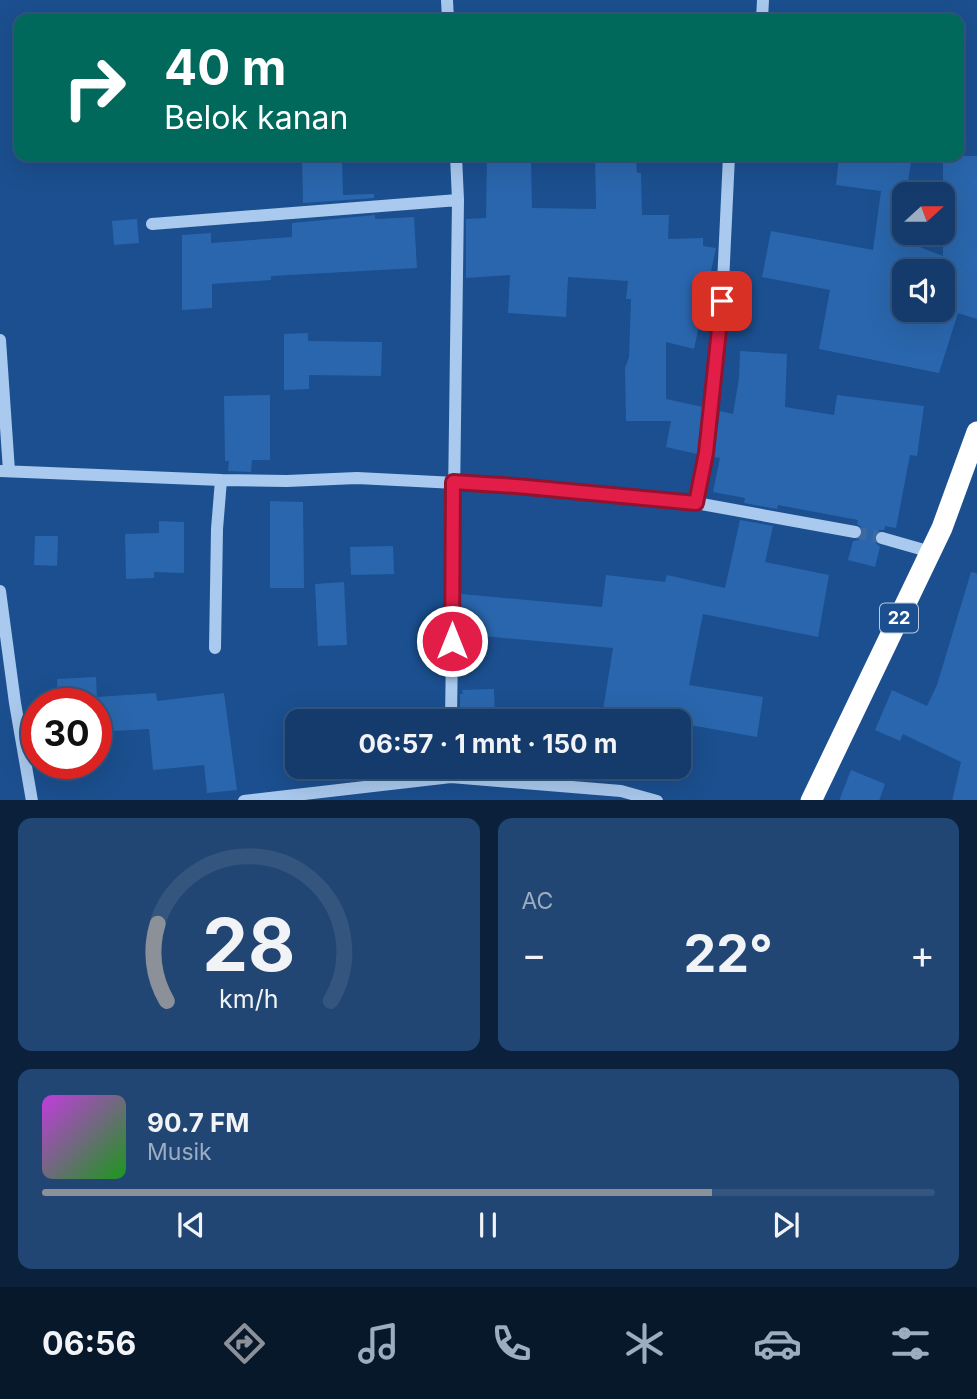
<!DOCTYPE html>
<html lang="id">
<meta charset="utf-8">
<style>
:root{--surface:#143b6b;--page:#214673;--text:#f1f3f6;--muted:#9dadc1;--line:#33557e;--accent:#8c9099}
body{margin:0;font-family:Inter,sans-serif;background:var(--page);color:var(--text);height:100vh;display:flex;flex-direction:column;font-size:26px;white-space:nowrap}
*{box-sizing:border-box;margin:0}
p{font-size:23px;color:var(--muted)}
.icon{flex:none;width:38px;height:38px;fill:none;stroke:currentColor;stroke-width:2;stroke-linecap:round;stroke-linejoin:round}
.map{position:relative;height:800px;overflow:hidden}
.side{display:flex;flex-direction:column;gap:18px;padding:18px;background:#0b203b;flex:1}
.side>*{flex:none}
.top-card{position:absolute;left:14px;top:14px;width:950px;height:147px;border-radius:14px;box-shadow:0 7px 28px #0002,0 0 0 2px var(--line);background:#00695c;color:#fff;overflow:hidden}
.needle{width:46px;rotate:69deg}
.fabs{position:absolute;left:892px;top:182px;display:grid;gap:14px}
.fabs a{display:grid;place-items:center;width:63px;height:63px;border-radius:14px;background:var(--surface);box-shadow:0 7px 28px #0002,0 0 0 2px var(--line);font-size:35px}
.speed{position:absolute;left:21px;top:688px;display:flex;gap:14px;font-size:35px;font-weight:700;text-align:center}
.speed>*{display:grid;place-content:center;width:91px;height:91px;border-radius:50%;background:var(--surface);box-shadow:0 7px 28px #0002,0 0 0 2px var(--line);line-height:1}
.speed .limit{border:10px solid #d22;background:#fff;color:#111}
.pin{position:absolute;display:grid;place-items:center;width:60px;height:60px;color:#fff;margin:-30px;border-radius:14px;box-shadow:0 4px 10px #0006}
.me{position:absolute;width:77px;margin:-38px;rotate:0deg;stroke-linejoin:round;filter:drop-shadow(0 0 5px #0008)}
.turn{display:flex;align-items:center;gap:24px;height:147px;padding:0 35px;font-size:32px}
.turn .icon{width:91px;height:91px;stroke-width:2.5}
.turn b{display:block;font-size:49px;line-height:60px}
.big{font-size:52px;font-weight:700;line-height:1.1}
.side .card{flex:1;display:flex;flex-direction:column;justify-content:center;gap:10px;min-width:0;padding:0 24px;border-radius:14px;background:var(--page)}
.side .dial{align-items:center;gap:0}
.dial svg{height:182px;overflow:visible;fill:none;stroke:var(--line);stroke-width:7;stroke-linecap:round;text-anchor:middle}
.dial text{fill:var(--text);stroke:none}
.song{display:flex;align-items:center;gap:21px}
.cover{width:84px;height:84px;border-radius:10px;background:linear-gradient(135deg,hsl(290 70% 55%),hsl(120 70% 35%))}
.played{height:7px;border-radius:4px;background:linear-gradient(90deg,var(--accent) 75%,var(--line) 75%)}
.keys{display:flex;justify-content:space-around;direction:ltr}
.heat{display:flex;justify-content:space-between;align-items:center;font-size:38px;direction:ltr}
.side .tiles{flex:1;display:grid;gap:18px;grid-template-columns:1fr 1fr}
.card:last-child{grid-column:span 2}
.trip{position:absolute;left:285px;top:709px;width:406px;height:70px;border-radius:14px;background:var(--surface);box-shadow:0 7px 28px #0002,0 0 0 2px var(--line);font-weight:700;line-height:70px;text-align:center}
.menu{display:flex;height:112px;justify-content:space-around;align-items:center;background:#08182b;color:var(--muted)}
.menu .icon{width:49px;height:49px}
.menu .on{color:var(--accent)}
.menu b{font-size:32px;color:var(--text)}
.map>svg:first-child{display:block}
</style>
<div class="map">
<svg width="977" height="801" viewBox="0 0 977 801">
<rect width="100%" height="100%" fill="#1b4f8f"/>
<path fill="#2a66ad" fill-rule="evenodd" d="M 302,156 L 342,156 L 343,195 L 374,194 L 374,198 L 303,203 Z
M 487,156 L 531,156 L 532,208 L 596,209 L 595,156 L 636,156 L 637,173 L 641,173 L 642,215 L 669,215 L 668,239 L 703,238 L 703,246 L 716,248 L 694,349 L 666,342 L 666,399 L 703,407 L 697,454 L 666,447 L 671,421 L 626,421 L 625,368 L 629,357 L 631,299 L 626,299 L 628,281 L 568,277 L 566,317 L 508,313 L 510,275 L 466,278 L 466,219 L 486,218 Z
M 839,156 L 912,156 L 899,239 L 943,256 L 943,156 L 977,156 L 977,319 L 958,313 L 939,373 L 819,349 L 830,290 L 762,277 L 771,231 L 873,250 L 881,191 L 836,185 ZM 905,271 L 943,271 L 943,310 L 905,310 Z
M 375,215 L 375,219 L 414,217 L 417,268 L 271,276 L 271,280 L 212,284 L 212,308 L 182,310 L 182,235 L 211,233 L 211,243 L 292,237 L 292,223 Z
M 137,219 L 139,243 L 114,245 L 112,221 Z
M 308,333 L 308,341 L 382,342 L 381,376 L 309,375 L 309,389 L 284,390 L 284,334 Z
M 740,351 L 787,354 L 785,407 L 834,415 L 837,395 L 924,406 L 917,456 L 910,455 L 896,528 L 885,526 L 884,530 L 879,530 L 874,535 L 874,541 L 880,547 L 875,567 L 848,560 L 853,541 L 859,540 L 863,534 L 863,528 L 857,524 L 858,520 L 778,505 L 777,509 L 744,503 L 745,498 L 713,492 L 720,458 L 714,457 L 720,411 L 733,414 L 739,378 Z
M 270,395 L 270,460 L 252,460 L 251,472 L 228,471 L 229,461 L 225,461 L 224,396 Z
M 270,501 L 303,502 L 304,588 L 270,588 Z
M 740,520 L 773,526 L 765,562 L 829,575 L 818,637 L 703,614 L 689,685 L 763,697 L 757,737 L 679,723 L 679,721 L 665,721 L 603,710 L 613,648 L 461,634 L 461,594 L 602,607 L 606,575 L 665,582 L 667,575 L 725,588 Z
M 159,521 L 184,522 L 184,573 L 154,572 L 154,578 L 126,579 L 125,534 L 159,533 Z
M 35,536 L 58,536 L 57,566 L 34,565 Z
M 393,546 L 394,574 L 351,575 L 350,547 Z
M 971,572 L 977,573 L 977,801 L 952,801 L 961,762 L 903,734 L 900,741 L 875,730 L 892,690 L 927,706 L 937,685 Z
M 344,582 L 347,645 L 318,646 L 315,584 Z
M 96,677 L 97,697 L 156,693 L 157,701 L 224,693 L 237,790 L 207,793 L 204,765 L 153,770 L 149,729 L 96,732 L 96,704 L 58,704 L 57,679 Z
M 494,689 L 495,721 L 460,721 L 460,694 L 463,694 L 462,690 Z
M 851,770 L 885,784 L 879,801 L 839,801 Z"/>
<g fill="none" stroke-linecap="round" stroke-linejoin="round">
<path stroke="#3d69a0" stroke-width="12" stroke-dasharray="12 6" stroke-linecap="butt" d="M 855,532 L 882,538"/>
<path stroke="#a9c9ee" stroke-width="12" d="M 447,0 L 448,19
M 762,19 L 763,0
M 152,224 L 458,200
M 0,340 L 9,471
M 0,471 L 221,480 L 287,481 L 357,478 L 516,486 L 696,503 L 706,453 L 721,325 L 729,156
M 696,503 L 855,532
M 882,538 L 931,552
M 0,591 L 15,703 L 32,801
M 215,648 L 217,529 L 221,480
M 451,721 L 458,200 L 456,156
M 244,801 L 451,777 L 621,791 L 657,801"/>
<path stroke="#fff" stroke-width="21" d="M 811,801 L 942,528 L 977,432"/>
</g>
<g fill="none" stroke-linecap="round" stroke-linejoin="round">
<defs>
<path id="route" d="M 452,641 L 453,482 L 516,486 L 696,503 L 706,453 L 722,301"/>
</defs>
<use href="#route" stroke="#92132f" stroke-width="18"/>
<use href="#route" stroke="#e11d48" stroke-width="12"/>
</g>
<g text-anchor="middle" stroke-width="7" stroke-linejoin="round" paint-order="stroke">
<rect fill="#1b4f8f" stroke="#bbcadd" stroke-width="2" x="880" y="603.5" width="38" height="29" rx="5"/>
<g font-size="18" font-weight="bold" fill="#fff">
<text x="899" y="624">22</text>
</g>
</g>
</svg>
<div class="fabs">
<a><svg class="needle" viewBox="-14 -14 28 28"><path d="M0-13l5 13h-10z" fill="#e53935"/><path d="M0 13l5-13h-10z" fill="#9dadc1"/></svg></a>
<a><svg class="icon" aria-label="sound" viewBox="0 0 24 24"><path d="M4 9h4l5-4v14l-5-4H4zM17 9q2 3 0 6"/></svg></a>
</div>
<div class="speed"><div class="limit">30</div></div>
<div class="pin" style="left:722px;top:301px;background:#d93025"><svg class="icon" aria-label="arrive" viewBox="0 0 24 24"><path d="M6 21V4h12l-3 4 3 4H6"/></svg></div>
<svg class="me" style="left:452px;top:641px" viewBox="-20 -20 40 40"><circle r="17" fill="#e11d48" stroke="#fff" stroke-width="3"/><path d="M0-11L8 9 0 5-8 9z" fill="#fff"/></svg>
<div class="trip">06:57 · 1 mnt · 150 m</div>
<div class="top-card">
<div class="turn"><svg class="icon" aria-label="right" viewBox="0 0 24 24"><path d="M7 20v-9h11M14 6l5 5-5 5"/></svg><div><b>40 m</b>Belok kanan</div></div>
</div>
</div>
<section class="side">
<div class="tiles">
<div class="card dial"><svg viewBox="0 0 100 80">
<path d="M14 69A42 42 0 1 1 86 69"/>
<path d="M14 69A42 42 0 0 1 10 35" stroke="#8c9099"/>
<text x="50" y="56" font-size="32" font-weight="700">28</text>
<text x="50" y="72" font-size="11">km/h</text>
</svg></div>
<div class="card"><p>AC</p>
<div class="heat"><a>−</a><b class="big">22°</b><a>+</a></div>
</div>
<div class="card">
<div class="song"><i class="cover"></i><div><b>90.7 FM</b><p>Musik</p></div></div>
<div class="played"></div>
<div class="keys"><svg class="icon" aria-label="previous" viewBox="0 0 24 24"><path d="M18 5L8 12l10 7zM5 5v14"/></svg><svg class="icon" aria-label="pause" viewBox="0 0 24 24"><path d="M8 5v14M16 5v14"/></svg><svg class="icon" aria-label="next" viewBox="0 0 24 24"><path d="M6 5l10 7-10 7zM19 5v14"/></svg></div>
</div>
</div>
</section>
<nav class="menu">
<b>06:56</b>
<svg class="icon on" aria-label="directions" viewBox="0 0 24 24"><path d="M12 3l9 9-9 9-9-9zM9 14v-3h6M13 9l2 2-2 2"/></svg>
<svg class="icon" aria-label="music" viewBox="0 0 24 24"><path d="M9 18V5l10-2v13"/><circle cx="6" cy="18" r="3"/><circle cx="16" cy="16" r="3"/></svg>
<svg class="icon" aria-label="phone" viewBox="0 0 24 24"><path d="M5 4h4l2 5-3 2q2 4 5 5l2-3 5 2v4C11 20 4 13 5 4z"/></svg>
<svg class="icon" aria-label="climate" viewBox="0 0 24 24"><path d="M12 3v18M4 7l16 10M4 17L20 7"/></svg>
<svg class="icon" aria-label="car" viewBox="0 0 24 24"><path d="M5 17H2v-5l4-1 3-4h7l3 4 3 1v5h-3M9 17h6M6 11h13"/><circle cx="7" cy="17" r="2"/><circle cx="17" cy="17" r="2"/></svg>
<svg class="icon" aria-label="filters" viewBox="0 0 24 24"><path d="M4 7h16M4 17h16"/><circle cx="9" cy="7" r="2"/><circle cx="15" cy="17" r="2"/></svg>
</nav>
